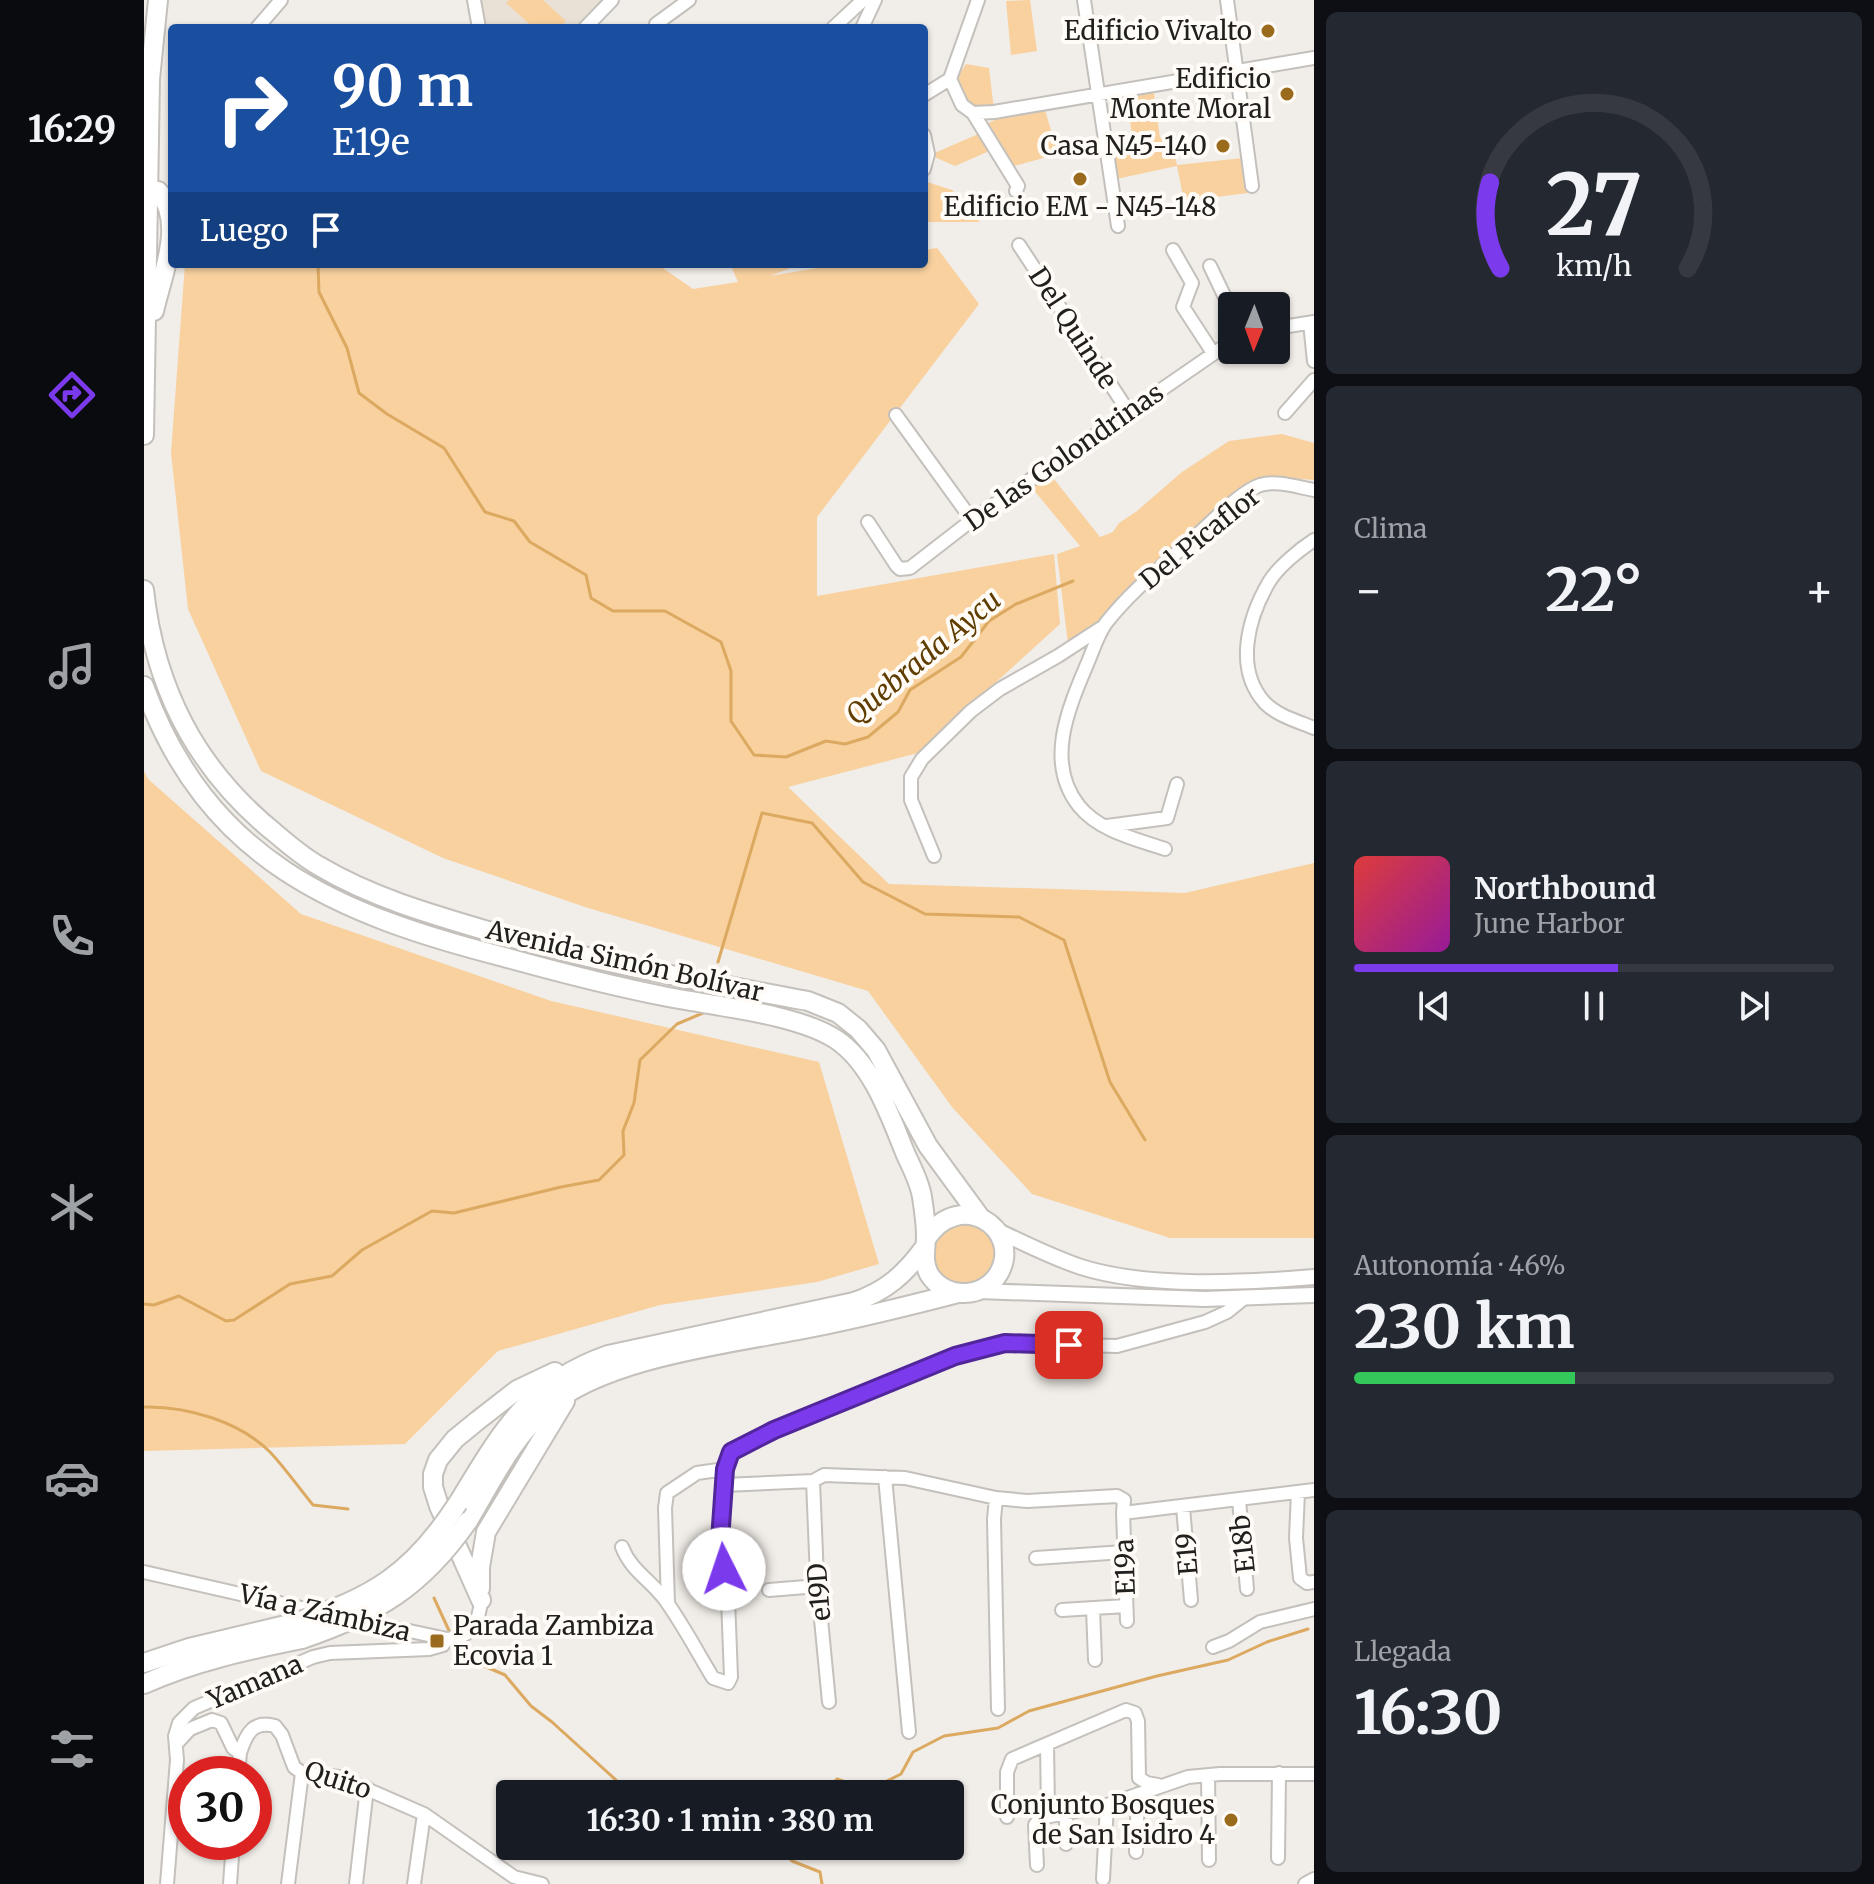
<!DOCTYPE html>
<html lang="es">
<meta charset="utf-8">
<style>
:root{--surface:#171b24;--page:#242831;--text:#f1f3f6;--muted:#9ea1a6;--line:#363941;--accent:#7c3aed}
body{margin:0;font-family:Merriweather,serif;background:var(--page);color:var(--text);height:100vh;display:flex;flex-direction:column;font-size:30px;white-space:nowrap}
*{box-sizing:border-box;margin:0}
p{font-size:26px;color:var(--muted)}
.icon{flex:none;width:44px;height:44px;fill:none;stroke:currentColor;stroke-width:2;stroke-linecap:round;stroke-linejoin:round}
.map{position:relative;flex:1;overflow:hidden}
.panel{display:flex;flex-direction:column;gap:12px;padding:12px;background:#0d0f14;width:560px}
.panel>*{flex:none}
.banner{position:absolute;left:24px;top:24px;width:760px;height:244px;border-radius:8px;box-shadow:0 2px 6px #0004;background:#1a4fa0;color:#fff;overflow:hidden}
.needle{width:52px;rotate:181deg}
.fabs{position:absolute;left:1074px;top:292px;display:grid;gap:16px}
.fabs a{display:grid;place-items:center;width:72px;height:72px;border-radius:8px;background:var(--surface);box-shadow:0 2px 6px #0004;font-size:40px}
.speed{position:absolute;left:24px;top:1756px;display:flex;gap:16px;font-size:40px;font-weight:700;text-align:center}
.speed>*{display:grid;place-content:center;width:104px;height:104px;border-radius:50%;background:var(--surface);box-shadow:0 2px 6px #0004;line-height:1}
.speed .limit{border:12px solid #d22;background:#fff;color:#111}
.pin{position:absolute;display:grid;place-items:center;width:68px;height:68px;color:#fff;margin:-34px;border-radius:16px;box-shadow:0 4px 12px #0006}
.me{position:absolute;width:88px;margin:-44px;rotate:356deg;stroke-linejoin:round;filter:drop-shadow(0 0 6px #0008)}
.turn{display:flex;align-items:center;gap:28px;height:168px;padding:0 32px;font-size:36px}
.turn .icon{width:104px;height:104px;stroke-width:2.5}
.turn b{display:block;font-size:56px;line-height:68px}
.then{display:flex;align-items:center;height:76px;padding:0 32px;background:#0003;gap:16px;font-size:30px}
.big{font-size:60px;font-weight:700;line-height:1.1}
.panel .tile{flex:1;display:flex;flex-direction:column;justify-content:center;gap:12px;min-width:0;padding:0 28px;border-radius:12px;background:var(--page)}
.panel .dial{align-items:center;gap:0}
.dial svg{height:208px;overflow:visible;fill:none;stroke:var(--line);stroke-width:7;stroke-linecap:round;text-anchor:middle}
.dial text{fill:var(--text);stroke:none}
.song{display:flex;align-items:center;gap:24px}
.cover{width:96px;height:96px;border-radius:12px;background:linear-gradient(135deg,hsl(0 70% 55%),hsl(300 70% 35%))}
.played{height:8px;border-radius:4px;background:linear-gradient(90deg,var(--accent) 55%,var(--line) 55%)}
.keys{display:flex;justify-content:space-around;direction:ltr}
.heat{display:flex;justify-content:space-between;align-items:center;font-size:44px;direction:ltr}
.charge{height:12px;border-radius:6px;background:linear-gradient(90deg,#34c759 46%,var(--line) 0)}
.trip{position:absolute;left:352px;top:1780px;width:468px;height:80px;border-radius:8px;background:var(--surface);box-shadow:0 2px 6px #0004;font-weight:700;line-height:80px;text-align:center}
main{display:flex;flex:1;min-height:0}
.tab-bar{display:flex;flex-direction:column;width:144px;justify-content:space-around;align-items:center;background:#090b0e;color:var(--muted)}
.tab-bar .icon{width:56px;height:56px}
.tab-bar .on{color:var(--accent)}
.tab-bar b{font-size:36px;color:var(--text)}
.map>svg:first-child{display:block}
</style>
<main>
<nav class="tab-bar">
<b>16:29</b>
<svg class="icon on" aria-label="directions" viewBox="0 0 24 24"><path d="M12 3l9 9-9 9-9-9zM9 14v-3h6M13 9l2 2-2 2"/></svg>
<svg class="icon" aria-label="music" viewBox="0 0 24 24"><path d="M9 18V5l10-2v13"/><circle cx="6" cy="18" r="3"/><circle cx="16" cy="16" r="3"/></svg>
<svg class="icon" aria-label="phone" viewBox="0 0 24 24"><path d="M5 4h4l2 5-3 2q2 4 5 5l2-3 5 2v4C11 20 4 13 5 4z"/></svg>
<svg class="icon" aria-label="climate" viewBox="0 0 24 24"><path d="M12 3v18M4 7l16 10M4 17L20 7"/></svg>
<svg class="icon" aria-label="car" viewBox="0 0 24 24"><path d="M5 17H2v-5l4-1 3-4h7l3 4 3 1v5h-3M9 17h6M6 11h13"/><circle cx="7" cy="17" r="2"/><circle cx="17" cy="17" r="2"/></svg>
<svg class="icon" aria-label="filters" viewBox="0 0 24 24"><path d="M4 7h16M4 17h16"/><circle cx="9" cy="7" r="2"/><circle cx="15" cy="17" r="2"/></svg>
</nav>
<div class="map">
<svg width="1170" height="1884" viewBox="0 0 1170 1884">
<rect width="100%" height="100%" fill="#f1ede8"/>
<path fill="#e9e1d5" d="M 335,0 L 460,0 L 434,28 L 341,28 Z"/>
<path fill="#f8d19f" d="M 365,0 L 399,0 L 422,21 L 416,28 L 390,28 L 362,3 Z
M 886,0 L 893,51 L 867,55 L 862,1 Z
M 822,64 L 845,68 L 850,110 L 835,117 L 809,83 Z
M 1009,86 L 1016,138 L 1027,136 L 1033,165 L 1099,158 L 1104,193 L 1040,201 L 1033,166 L 972,179 L 967,148 L 989,143 L 982,90 Z
M 901,110 L 914,154 L 866,167 L 841,125 L 854,118 Z
M 839,132 L 850,149 L 811,166 L 786,155 Z
M 780,181 L 808,190 L 836,222 L 780,222 Z
M 793,248 L 835,304 L 673,517 L 673,596 L 910,554 L 916,624 L 774,753 L 644,787 L 745,884 L 1041,893 L 1170,863 L 1170,1238 L 1026,1238 L 888,1194 L 808,1107 L 724,991 L 441,907 L 299,858 L 117,771 L 44,609 L 27,453 L 41,264 L 513,264 L 549,289 L 594,282 L 586,264 L 657,264 L 626,276 L 697,264 L 780,264 L 780,250 Z
M 1138,434 L 1170,443 L 1170,480 L 1132,477 L 1100,484 L 1034,541 L 956,620 L 924,644 L 913,554 L 936,546 L 888,488 L 906,474 L 956,537 L 969,532 L 975,523 L 993,511 L 1038,472 L 1085,441 Z
M 0,771 L 4,779 L 157,914 L 407,1001 L 675,1062 L 735,1264 L 673,1282 L 516,1305 L 354,1351 L 261,1444 L 0,1451 Z
M 838,1220 L 854,1248 C 852,1256 851,1265 846,1271 C 833,1287 800,1287 791,1267 C 785,1255 789,1234 796,1224 Z"/>
<g fill="none" stroke-linecap="round" stroke-linejoin="round">
<path stroke="#dca961" stroke-width="3" d="M 174,264 L 175,292 L 203,348 L 215,393 L 243,414 L 300,448 L 341,512 L 370,521 L 386,542 L 442,575 L 447,598 L 469,611 L 521,611 L 577,642 L 587,671 L 587,721 L 610,755 L 642,757 L 682,741 L 701,744 L 724,737 L 754,712 L 766,690 L 817,657 L 845,621 L 872,604 L 929,581
M 574,962 L 618,813 L 668,823 L 719,882 L 781,914 L 875,917 L 920,940 L 966,1082 L 1001,1140
M 0,1304 L 10,1305 L 35,1296 L 82,1321 L 90,1320 L 146,1284 L 188,1276 L 218,1250 L 288,1211 L 310,1213 L 417,1187 L 455,1180 L 480,1155 L 479,1131 L 490,1103 L 496,1060 L 533,1024 L 559,1013
M 0,1407 C 42,1406 95,1421 126,1452 C 141,1468 155,1488 169,1505 L 204,1509
M 290,1598 L 307,1635
M 310,1642 L 317,1656 L 361,1675 L 387,1706 L 408,1722 L 483,1790 C 511,1784 526,1780 552,1794
M 679,1794 L 693,1779 L 725,1790 L 757,1774 L 769,1752 L 800,1736 L 854,1728 L 885,1711 L 1013,1676 L 1084,1660 L 1123,1642 L 1164,1629
M 631,1846 L 648,1861 L 676,1872 L 678,1884"/>
<defs>
<path id="minor" d="M 330,0 L 335,28
M 940,0 L 974,226
M 1083,0 L 1108,186
M 512,24 L 545,0
M 113,28 L 137,0
M 441,28 L 468,0
M 689,28 L 719,0
M 718,28 L 731,0
M 806,79 L 818,105 L 829,113 L 874,186 L 872,191
M 806,79 L 834,0
M 780,95 L 806,79
M 829,113 L 850,112 L 1170,58
M 780,135 L 784,154 L 780,169
M 875,245 L 984,411
M 1029,250 L 1048,283 L 1039,307 L 1069,353
M 1066,266 L 1088,312
M 1166,323 L 1170,361
M 1132,328 L 1170,322
M 1141,413 L 1170,380
M 752,415 L 828,520
M 724,522 L 752,565 L 756,569 L 766,568 L 828,520 L 1088,341
M 1170,540 C 1155,550 1134,567 1125,582 C 1104,618 1090,669 1121,703 C 1134,716 1153,721 1170,728
M 963,826 L 1023,818 L 1033,784
M 1021,849 C 992,839 955,831 935,806 C 900,762 925,707 944,662 C 949,650 954,634 962,623 C 988,590 1022,563 1054,534 C 1070,520 1096,492 1116,485 C 1133,480 1153,487 1170,490
M 790,856 L 767,800 L 767,777 L 778,759 L 827,711 L 856,689 L 914,656 L 957,628
M 741,1477 L 765,1732
M 669,1481 L 673,1578 L 685,1702
M 580,1485 L 669,1481 L 680,1475 L 761,1478 L 852,1498 L 883,1501 L 973,1496 L 980,1500 L 979,1513 L 1170,1490
M 1154,1492 L 1152,1538 L 1156,1578 L 1163,1583 L 1170,1582
M 852,1498 L 850,1519 L 854,1709
M 1095,1500 L 1103,1589
M 1039,1507 L 1047,1600
M 979,1513 L 983,1621
M 478,1547 C 487,1571 508,1581 522,1601 C 539,1625 554,1653 569,1678 L 584,1683 L 587,1677 L 584,1599 L 576,1540 L 581,1469 L 587,1452 L 630,1430 L 811,1356 L 861,1343 L 973,1346 L 1061,1322 L 1083,1312 L 1099,1299
M 892,1558 L 980,1552
M 0,1572 L 179,1613
M 625,1590 L 674,1586
M 524,1603 L 521,1508 L 523,1493 L 553,1473 L 581,1469
M 949,1609 L 951,1660
M 918,1610 L 982,1606
M 209,1619 L 303,1639 C 328,1638 335,1623 337,1600
M 1069,1647 L 1085,1641 L 1116,1622 L 1170,1609
M 33,1743 L 46,1729 L 68,1720 L 77,1723 L 89,1748 L 96,1753 C 102,1734 109,1720 131,1726 L 138,1735 L 150,1767 L 158,1773 L 195,1777 L 280,1814 L 370,1877 L 398,1884
M 903,1744 L 904,1810
M 94,1774 L 96,1753
M 1064,1775 L 1065,1860
M 863,1817 L 863,1772 L 868,1759 L 982,1710 L 991,1713 L 994,1721 L 995,1778 L 1003,1783 L 1014,1785
M 922,1844 L 922,1813
M 992,1852 L 994,1794
M 1134,1858 L 1135,1773
M 893,1865 L 891,1825 L 896,1818 L 963,1805 L 1044,1777 L 1076,1774 L 1170,1774
M 959,1879 L 963,1805
M 23,1884 L 33,1760 L 31,1736 L 35,1723 L 50,1708 L 169,1657 L 186,1653 L 285,1649 L 299,1645 L 303,1639
M 86,1884 L 89,1842
M 144,1884 L 158,1773
M 212,1884 L 223,1788
M 270,1884 L 280,1814
M 1161,1884 L 1170,1879"/>
<path id="major" d="M 852,1230 C 880,1243 907,1257 937,1267 C 1004,1288 1100,1283 1170,1277
M 835,1291 L 1061,1299 L 1170,1295"/>
<path id="highway" d="M 10,311 C 18,275 42,221 14,191
M 0,435 L 6,79 L 14,0
M 0,590 C 11,690 53,770 131,833 C 145,845 159,857 175,866 C 227,897 286,914 344,931 C 449,962 556,981 664,1001 L 694,1013 L 714,1029 L 732,1050 L 784,1146 L 836,1217
M 0,686 C 63,860 192,914 360,957 C 414,972 468,986 524,997 C 570,1006 655,1014 693,1040 C 729,1065 746,1116 762,1155 C 768,1168 776,1183 778,1197 C 780,1210 782,1223 782,1236 C 782,1250 778,1260 785,1274 C 801,1300 840,1299 855,1273 C 879,1229 816,1187 782,1239
M 314,1503 C 357,1433 382,1384 464,1355 L 710,1302 C 742,1291 760,1275 780,1248
M 324,1521 C 347,1483 369,1436 404,1407 C 462,1357 590,1343 665,1328 C 715,1318 764,1306 814,1293
M 336,1589 L 336,1567 L 342,1532 L 421,1401
M 337,1600 L 295,1506 L 289,1487 L 289,1474 L 294,1460 L 311,1439 L 333,1421 L 373,1390 L 411,1372
M 0,1663 L 45,1648 L 150,1623
M 0,1684 C 51,1661 104,1650 158,1639"/>
</defs>
<use href="#minor" stroke="#c4c0bb" stroke-width="16"/>
<use href="#major" stroke="#c4c0bb" stroke-width="18"/>
<use href="#highway" stroke="#c4c0bb" stroke-width="22"/>
<use href="#minor" stroke="#fff" stroke-width="12"/>
<use href="#major" stroke="#fff" stroke-width="14"/>
<use href="#highway" stroke="#fff" stroke-width="18"/>
<defs>
<path id="highway-bridge" d="M 150,1623 C 229,1597 268,1574 314,1503
M 158,1639 C 234,1613 277,1588 324,1521"/>
</defs>
<use href="#highway-bridge" stroke="#c4c0bb" stroke-width="22" stroke-linecap="butt"/>
<use href="#highway-bridge" stroke="#fff" stroke-width="18"/>
</g>
<g fill="none" stroke-linecap="round" stroke-linejoin="round">
<defs>
<path id="route" d="M 580,1569 L 576,1540 L 581,1469 L 587,1452 L 630,1430 L 811,1356 L 861,1343 L 925,1345"/>
</defs>
<use href="#route" stroke="#51269a" stroke-width="20"/>
<use href="#route" stroke="#7c3aed" stroke-width="14"/>
</g>
<g fill="#9a6b1d" stroke="#fffbf6" stroke-width="3">
<circle cx="1124" cy="31" r="8"/>
<circle cx="1143" cy="94" r="8"/>
<circle cx="1079" cy="146" r="8"/>
<circle cx="936" cy="179" r="8"/>
<rect x="285" y="1633" width="16" height="16" rx="4"/>
<circle cx="1087" cy="1820" r="8"/>
</g>
<g text-anchor="middle" stroke-width="8" stroke-linejoin="round" paint-order="stroke">
<g font-size="26" fill="#21201e" stroke="#fffbf6" text-anchor="end">
<text x="1108" y="40">Edificio Vivalto</text>
<text x="1127" y="88">Edificio<tspan x="1127" dy="30">Monte Moral</tspan></text>
<text x="1063" y="155">Casa N45-140</text>
<text x="936" y="216" text-anchor="middle">Edificio EM - N45-148</text>
<text x="309" y="1635" text-anchor="start">Parada Zambiza<tspan x="309" dy="30">Ecovia 1</tspan></text>
<text x="1071" y="1814">Conjunto Bosques<tspan x="1071" dy="30">de San Isidro 4</tspan></text>
</g>
<g font-size="26" fill="#21201e" stroke="#fffbf6">
<text transform="translate(929 328) rotate(57)" y="9">Del Quinde</text>
<text transform="translate(920 457) rotate(-35)" y="9">De las Golondrinas</text>
<text transform="translate(1056 538) rotate(-39)" y="9">Del Picaflor</text>
<text transform="translate(481 961) rotate(13)" y="9">Avenida Simón Bolívar</text>
<text transform="translate(1099 1544) rotate(-96)" y="9">E18b</text>
<text transform="translate(1043 1554) rotate(-95)" y="9">E19</text>
<text transform="translate(981 1567) rotate(-92)" y="9">E19a</text>
<text transform="translate(675 1592) rotate(-95)" y="9">e19D</text>
<text transform="translate(181 1613) rotate(13)" y="9">Vía a Zámbiza</text>
<text transform="translate(111 1682) rotate(-23)" y="9">Yamana</text>
<text transform="translate(194 1780) rotate(18)" y="9">Quito</text>
</g>
<g font-size="28" font-style="italic" fill="#5f3d00" stroke="#fffbf6">
<text transform="translate(779 657) rotate(-40)" y="10">Quebrada Aycu</text>
</g>
</g>
</svg>
<div class="fabs">
<a><svg class="needle" viewBox="-14 -14 28 28"><path d="M0-13l5 13h-10z" fill="#e53935"/><path d="M0 13l5-13h-10z" fill="#9ea1a6"/></svg></a>
</div>
<div class="speed"><div class="limit">30</div></div>
<div class="pin" style="left:925px;top:1345px;background:#d93025"><svg class="icon" aria-label="arrive" viewBox="0 0 24 24"><path d="M6 21V4h12l-3 4 3 4H6"/></svg></div>
<svg class="me" style="left:580px;top:1569px" viewBox="-20 -20 40 40"><circle r="19" fill="#fff"/><path d="M0-13L10 11 0 6-10 11z" fill="#7c3aed"/></svg>
<div class="trip">16:30 · 1 min · 380 m</div>
<div class="banner">
<div class="turn"><svg class="icon" aria-label="right" viewBox="0 0 24 24"><path d="M7 20v-9h11M14 6l5 5-5 5"/></svg><div><b>90 m</b>E19e</div></div>
<div class="then">Luego<svg class="icon" aria-label="arrive" viewBox="0 0 24 24"><path d="M6 21V4h12l-3 4 3 4H6"/></svg></div>
</div>
</div>
<section class="panel">
<div class="tile dial"><svg viewBox="0 0 100 80">
<path d="M14 69A42 42 0 1 1 86 69"/>
<path d="M14 69A42 42 0 0 1 10 36" stroke="#7c3aed"/>
<text x="50" y="56" font-size="32" font-weight="700">27</text>
<text x="50" y="72" font-size="11">km/h</text>
</svg></div>
<div class="tile"><p>Clima</p>
<div class="heat"><a>−</a><b class="big">22°</b><a>+</a></div>
</div>
<div class="tile">
<div class="song"><i class="cover"></i><div><b>Northbound</b><p>June Harbor</p></div></div>
<div class="played"></div>
<div class="keys"><svg class="icon" aria-label="previous" viewBox="0 0 24 24"><path d="M18 5L8 12l10 7zM5 5v14"/></svg><svg class="icon" aria-label="pause" viewBox="0 0 24 24"><path d="M8 5v14M16 5v14"/></svg><svg class="icon" aria-label="next" viewBox="0 0 24 24"><path d="M6 5l10 7-10 7zM19 5v14"/></svg></div>
</div>
<div class="tile"><p>Autonomía · 46%</p><b class="big">230 km</b><div class="charge"></div></div>
<div class="tile"><p>Llegada</p><b class="big">16:30</b></div>
</section>
</main>
